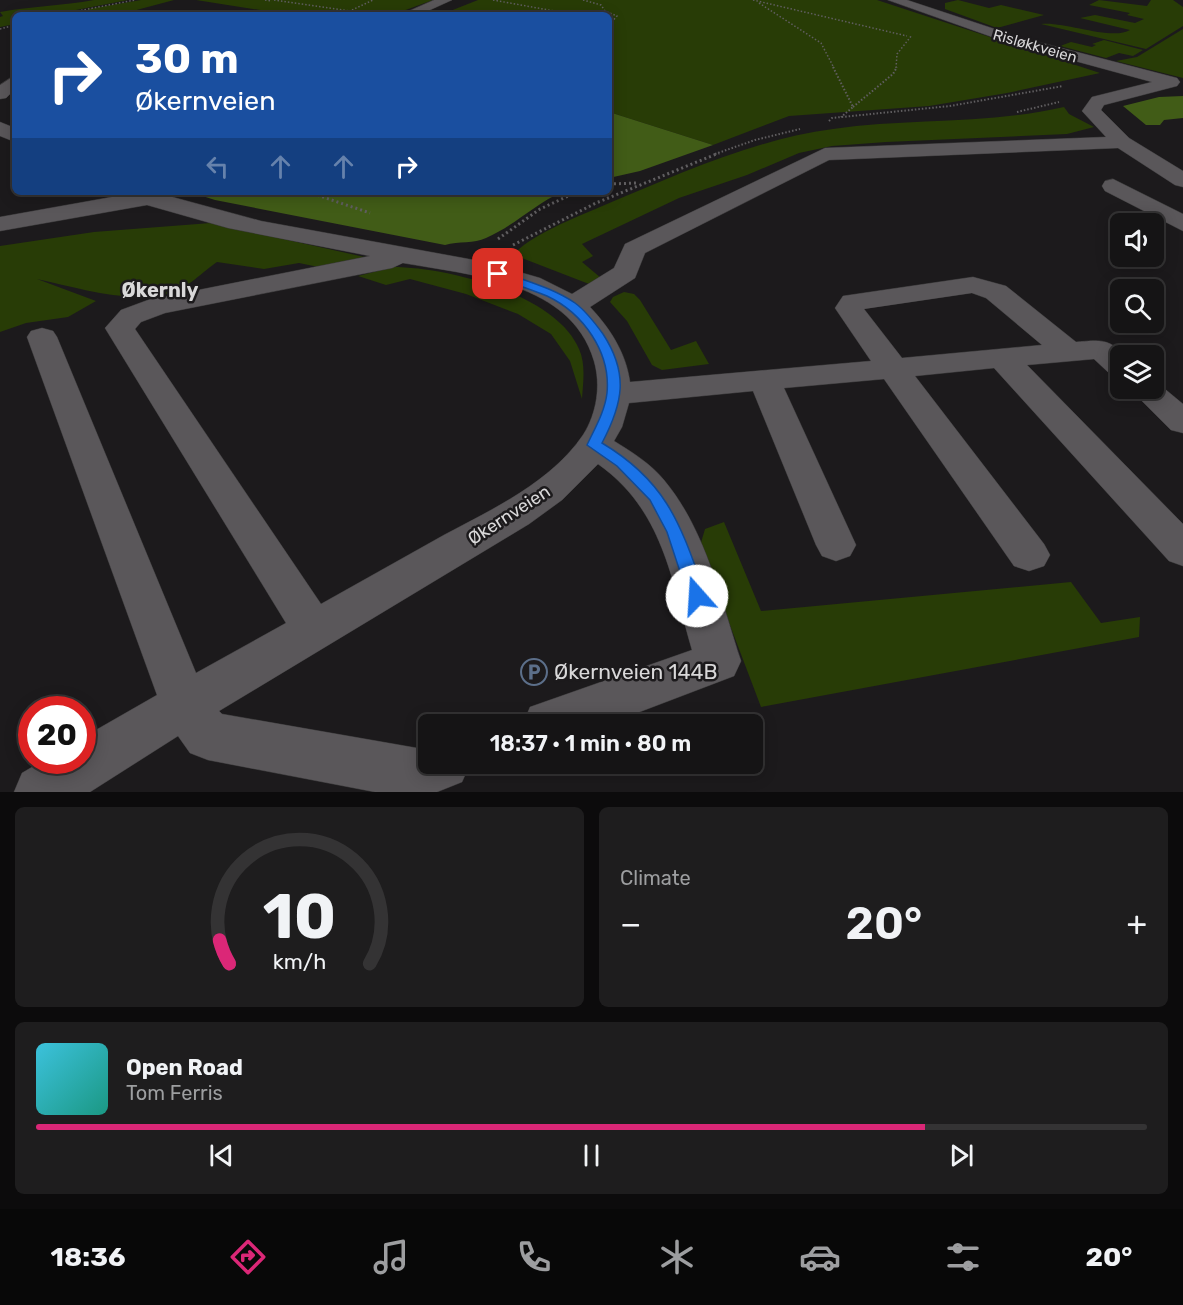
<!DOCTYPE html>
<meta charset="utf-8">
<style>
:root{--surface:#151415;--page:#1e1d1e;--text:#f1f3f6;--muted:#9d9ea0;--line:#343334;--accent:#db2777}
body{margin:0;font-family:Rubik,sans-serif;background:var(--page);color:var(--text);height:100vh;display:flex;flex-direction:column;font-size:22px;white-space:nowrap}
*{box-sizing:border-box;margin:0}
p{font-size:20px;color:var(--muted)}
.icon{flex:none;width:33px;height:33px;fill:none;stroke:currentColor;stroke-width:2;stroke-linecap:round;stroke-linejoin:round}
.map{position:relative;height:792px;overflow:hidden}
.details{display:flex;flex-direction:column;gap:15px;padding:15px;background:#0c0b0c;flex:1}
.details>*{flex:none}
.guide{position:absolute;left:12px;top:12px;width:600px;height:183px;border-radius:9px;box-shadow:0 3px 15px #0003,0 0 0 2px var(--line);background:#1a4fa0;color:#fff;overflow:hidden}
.buttons{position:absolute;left:1110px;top:213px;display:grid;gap:12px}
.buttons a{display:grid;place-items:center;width:54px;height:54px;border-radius:9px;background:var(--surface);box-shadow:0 3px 15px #0003,0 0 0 2px var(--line);font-size:30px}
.speed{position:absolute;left:18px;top:696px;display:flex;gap:12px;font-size:30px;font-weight:700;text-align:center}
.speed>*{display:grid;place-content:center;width:78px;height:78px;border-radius:50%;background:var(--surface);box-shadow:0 3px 15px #0003,0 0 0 2px var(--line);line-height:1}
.speed .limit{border:9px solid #d22;background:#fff;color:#111}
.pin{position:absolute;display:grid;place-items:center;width:51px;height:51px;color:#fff;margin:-26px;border-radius:12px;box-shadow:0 3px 9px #0006}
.me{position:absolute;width:66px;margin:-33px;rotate:341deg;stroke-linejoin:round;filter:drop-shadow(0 0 4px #0008)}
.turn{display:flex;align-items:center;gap:21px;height:126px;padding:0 24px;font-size:27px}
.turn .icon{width:78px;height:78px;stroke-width:2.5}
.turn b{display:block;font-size:42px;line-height:51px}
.lanes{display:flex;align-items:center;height:57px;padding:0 24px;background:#0003;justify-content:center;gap:30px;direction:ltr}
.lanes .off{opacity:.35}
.big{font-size:45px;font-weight:600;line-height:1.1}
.details .widget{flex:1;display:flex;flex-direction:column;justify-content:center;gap:9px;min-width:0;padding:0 21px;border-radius:9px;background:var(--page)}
.details .dial{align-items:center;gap:0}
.dial svg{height:156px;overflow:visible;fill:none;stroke:var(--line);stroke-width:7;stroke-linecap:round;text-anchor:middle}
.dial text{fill:var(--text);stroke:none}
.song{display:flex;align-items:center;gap:18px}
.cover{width:72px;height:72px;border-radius:9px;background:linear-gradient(135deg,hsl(190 70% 55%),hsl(170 70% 35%))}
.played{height:6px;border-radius:3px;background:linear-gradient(90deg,var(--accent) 80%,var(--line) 80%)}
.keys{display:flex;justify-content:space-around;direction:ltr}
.heat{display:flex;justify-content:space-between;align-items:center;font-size:33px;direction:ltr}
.details .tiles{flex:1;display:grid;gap:15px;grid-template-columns:1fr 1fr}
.widget:last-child{grid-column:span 2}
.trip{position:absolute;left:418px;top:714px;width:345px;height:60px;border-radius:9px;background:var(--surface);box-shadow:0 3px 15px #0003,0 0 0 2px var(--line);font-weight:600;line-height:60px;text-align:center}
.tab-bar{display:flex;height:96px;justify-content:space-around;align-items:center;background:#080808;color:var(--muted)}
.tab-bar .icon{width:42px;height:42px}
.tab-bar .active{color:var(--accent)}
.tab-bar b{font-size:27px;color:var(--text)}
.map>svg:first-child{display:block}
</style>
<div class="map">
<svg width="1183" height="792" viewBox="0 0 1183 792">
<rect width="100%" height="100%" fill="#1c1a1c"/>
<path fill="#283c06" d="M 94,0 L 128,0 L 50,15 L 15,15 L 15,24 L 0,27 L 0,17 L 3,16 L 0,12 C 32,6 62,6 94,0 Z
M 141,0 L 174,0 L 129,12 L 141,15 L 87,14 L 88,9 Z
M 196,0 L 433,0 L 392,15 L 292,15 Z
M 478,0 L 877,0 L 1100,73 L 1007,93 L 929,106 L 789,116 L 713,145 L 609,112 L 609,15 L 440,15 Z
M 958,0 L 989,8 L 1001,5 L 1044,15 L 997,28 L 945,9 L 945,3 Z
M 1099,0 L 1147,6 L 1151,0 L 1173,0 L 1183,7 L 1183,26 L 1146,49 L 1041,24 C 1064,21 1112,41 1130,30 L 1080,18 L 1095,15 L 1135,23 L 1144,19 L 1127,15 L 1130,13 L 1089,5 Z
M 1183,29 L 1183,78 L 1116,61 L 1137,57 Z
M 1104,40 L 1143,50 L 1133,56 L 1119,53 L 1106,58 L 1060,46 L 1071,42 L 1092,47 L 1096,45 L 1092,44 Z
M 1064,107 L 1069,114 L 1094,127 L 1067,134 L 886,142 L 832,146 L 799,153 L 747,175 L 679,198 L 582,244 L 593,256 L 582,262 L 601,278 L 589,284 L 514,255 C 524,238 581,215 600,207 C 677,175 751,140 833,129 C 910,118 987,125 1064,107 Z
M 211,223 L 369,258 L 333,270 L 299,263 L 264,269 L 217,262 C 204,271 186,289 171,293 C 127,304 79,288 37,279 L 96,301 L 68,317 L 26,323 L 0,332 L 0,246 L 94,232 Z
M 393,267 C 446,267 556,294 579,349 C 586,364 583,383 582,399 L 570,361 L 551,334 L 518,314 L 466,294 L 410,279 L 386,285 L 358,276 Z
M 624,292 L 634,294 L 640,300 L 671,350 L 696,341 L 709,364 L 662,370 L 652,365 L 627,321 L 610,302 L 613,297 Z
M 724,522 L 761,611 L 1071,582 L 1101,623 L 1140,617 L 1139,637 L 761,707 L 700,546 L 705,529 Z"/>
<path fill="#415c17" d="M 1183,96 L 1183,118 L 1164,120 L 1160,125 L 1146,125 L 1123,106 L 1159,97 Z
M 609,112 L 713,145 L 640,171 L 609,178 Z
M 190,192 L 562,192 C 535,204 514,226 486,238 C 474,244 459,241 445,245 L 215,200 Z"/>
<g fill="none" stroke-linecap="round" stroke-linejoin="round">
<defs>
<path id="minor" d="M 434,0 L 452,0 L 419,15 L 400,15 Z
M 888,0 L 907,0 L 1019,37 L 1177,78 L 1180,82 L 1177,86 L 1104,105 L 1101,110 L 1129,138 L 1183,171 L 1183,187 L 1175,185 L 1118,148 L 829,160 L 645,253 L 635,278 L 590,307 C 610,328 626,353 630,382 L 871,361 L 835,308 L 843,296 L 973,277 L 1006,286 L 1076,342 C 1101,340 1107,338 1127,356 L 1120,356 L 1120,375 L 1109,373 L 1094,359 L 1027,365 L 1183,524 L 1183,566 L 1169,561 L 994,368 L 915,376 L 1044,544 L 1050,555 L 1044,566 L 1029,571 L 1014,566 L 884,379 L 784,388 L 856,545 L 850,556 L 836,561 L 822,556 L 816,545 L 753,391 L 629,403 L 622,427 L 614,441 C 632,452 651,464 664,480 C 706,530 721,601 741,661 L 734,676 L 608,724 L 523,724 L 530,707 L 692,650 C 671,578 663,510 598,464 L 562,500 L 529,524 L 219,711 L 222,714 L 417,748 L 429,744 L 429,764 L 470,764 L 462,782 L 437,792 L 375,792 L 208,760 L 190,753 L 178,736 L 90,792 L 14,792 L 22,773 L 44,760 L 82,760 L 82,738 L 157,695 L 27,337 L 31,331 L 42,328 L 53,331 L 57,337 L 196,673 L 286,623 L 105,328 L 121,310 L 148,300 L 370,256 L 228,228 L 147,205 L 0,231 L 0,217 L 123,195 L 121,192 L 154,192 L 261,221 L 485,262 L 540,278 L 572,294 L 614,268 L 625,244 L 825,148 L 1106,137 L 1082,111 L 1092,97 L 1152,82 L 1009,43 ZM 403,263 C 471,275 571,282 594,361 C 601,385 597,413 583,435 C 551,482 493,509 444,535 C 403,558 362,581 321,604 L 135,329 L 141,322 L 165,313 L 392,268 ZM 972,293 L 986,298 L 1042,345 L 902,358 L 864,309 Z
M 15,75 L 15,89 L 6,98 L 0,99 L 0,85 Z
M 0,122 L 15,128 L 15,142 L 0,136 Z
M 1113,179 L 1183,214 L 1183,231 L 1105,191 L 1102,186 L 1105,181 Z
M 1154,380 L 1183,404 L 1183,433 L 1171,430 L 1129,388 L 1154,388 Z"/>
</defs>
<use href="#minor" stroke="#393839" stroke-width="1"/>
<path stroke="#605e60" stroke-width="1.5" stroke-dasharray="1.5 2" stroke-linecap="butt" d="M 265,0 L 272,1
M 274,0 L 377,15
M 493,0 L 576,15
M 583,0 L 601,5 L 605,11 L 617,16 L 609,25
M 753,0 L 907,36
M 759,3 L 821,43 L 834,68
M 352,10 L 373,0
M 57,15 L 135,0
M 0,29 L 15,25
M 896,68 L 897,54 L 912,35"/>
<path stroke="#605e60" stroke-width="2" stroke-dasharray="1.5 2" stroke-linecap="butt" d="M 833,67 L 853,107 L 841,117
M 853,107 L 893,74 L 897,67
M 1017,112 L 1059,102
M 829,121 L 832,118 L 950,106 L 1063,86
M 715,154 L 755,140 L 800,129"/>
<path stroke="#605e60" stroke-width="3" stroke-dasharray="2 3" stroke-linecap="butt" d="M 609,184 L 637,183
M 308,192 L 370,213
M 498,239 L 540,209 L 577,192
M 513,245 L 596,203 L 719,153"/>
<use href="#minor" fill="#5a575a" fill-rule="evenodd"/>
</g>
<path fill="#1a73e8" stroke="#114b97" stroke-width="1.5" d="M 494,272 L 502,272 C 526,281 553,288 575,303 C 586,311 595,323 603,334 C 629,374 623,403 602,443 C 669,483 681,527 706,596 L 703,602 L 697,604 L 690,602 L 667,532 L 650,500 L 617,466 L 587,445 C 595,428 605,411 607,393 C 611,352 583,313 547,296 C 530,289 511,283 494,277 Z"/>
<defs>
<symbol id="parking-ring" viewBox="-11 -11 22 22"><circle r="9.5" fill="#1c1a1c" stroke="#5c6f8a" stroke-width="1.5"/><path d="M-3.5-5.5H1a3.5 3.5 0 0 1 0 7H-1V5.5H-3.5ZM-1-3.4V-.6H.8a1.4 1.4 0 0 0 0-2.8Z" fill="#5c6f8a"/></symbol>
</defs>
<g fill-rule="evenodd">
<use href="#parking-ring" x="519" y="657" width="30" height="30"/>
</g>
<g text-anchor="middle" stroke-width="5" stroke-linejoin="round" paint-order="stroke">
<g font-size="15" fill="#d9d8d9" stroke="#1c1a1c">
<text transform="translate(1035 46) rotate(16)" y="5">Risløkkveien</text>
</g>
<g font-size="18" fill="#d9d8d9" stroke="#1c1a1c">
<text transform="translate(509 515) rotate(-33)" y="6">Økernveien</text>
</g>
<g font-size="20" font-weight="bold" fill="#d9d8d9" stroke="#1c1a1c">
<text x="160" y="297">Økernly</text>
</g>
<g font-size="21" fill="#d9d8d9" stroke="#1c1a1c" text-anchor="start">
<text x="554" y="679">Økernveien 144B</text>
</g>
</g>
</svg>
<div class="buttons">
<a><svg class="icon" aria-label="sound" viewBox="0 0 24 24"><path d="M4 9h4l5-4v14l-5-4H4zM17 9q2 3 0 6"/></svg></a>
<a><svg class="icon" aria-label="search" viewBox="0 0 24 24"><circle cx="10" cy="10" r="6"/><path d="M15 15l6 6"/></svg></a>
<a><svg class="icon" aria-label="layers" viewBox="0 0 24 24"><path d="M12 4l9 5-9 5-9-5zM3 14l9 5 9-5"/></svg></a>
</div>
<div class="speed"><div class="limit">20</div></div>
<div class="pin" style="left:498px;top:274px;background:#d93025"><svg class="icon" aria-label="arrive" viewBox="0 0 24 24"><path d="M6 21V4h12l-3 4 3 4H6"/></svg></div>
<svg class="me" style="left:697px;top:596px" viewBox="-20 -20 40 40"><circle r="19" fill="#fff"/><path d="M0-13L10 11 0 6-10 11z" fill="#1a73e8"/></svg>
<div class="trip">18:37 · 1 min · 80 m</div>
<div class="guide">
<div class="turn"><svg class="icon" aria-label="right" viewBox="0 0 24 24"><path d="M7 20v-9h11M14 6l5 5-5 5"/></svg><div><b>30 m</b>Økernveien</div></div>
<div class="lanes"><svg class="icon off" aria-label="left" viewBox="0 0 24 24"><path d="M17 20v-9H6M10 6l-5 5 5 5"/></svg><svg class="icon off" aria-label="ahead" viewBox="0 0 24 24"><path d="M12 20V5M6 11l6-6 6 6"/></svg><svg class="icon off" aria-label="ahead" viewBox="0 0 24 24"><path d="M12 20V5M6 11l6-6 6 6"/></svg><svg class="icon" aria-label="right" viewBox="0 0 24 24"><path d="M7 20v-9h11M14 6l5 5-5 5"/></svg></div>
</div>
</div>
<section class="details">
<div class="tiles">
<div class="widget dial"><svg viewBox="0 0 100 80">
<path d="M14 69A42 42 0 1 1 86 69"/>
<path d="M14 69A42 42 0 0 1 9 57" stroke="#db2777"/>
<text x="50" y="56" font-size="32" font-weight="700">10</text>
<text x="50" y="72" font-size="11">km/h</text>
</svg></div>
<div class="widget"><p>Climate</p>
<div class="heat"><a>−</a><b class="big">20°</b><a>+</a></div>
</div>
<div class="widget">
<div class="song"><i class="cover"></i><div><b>Open Road</b><p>Tom Ferris</p></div></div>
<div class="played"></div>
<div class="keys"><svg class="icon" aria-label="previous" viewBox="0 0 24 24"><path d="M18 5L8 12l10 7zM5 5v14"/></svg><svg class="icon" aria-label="pause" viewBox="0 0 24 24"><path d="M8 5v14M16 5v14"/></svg><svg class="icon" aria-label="next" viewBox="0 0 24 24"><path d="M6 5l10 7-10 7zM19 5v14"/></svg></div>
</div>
</div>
</section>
<nav class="tab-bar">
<b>18:36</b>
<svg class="icon active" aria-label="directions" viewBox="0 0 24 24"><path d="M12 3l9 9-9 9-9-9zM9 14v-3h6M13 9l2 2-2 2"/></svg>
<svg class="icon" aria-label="music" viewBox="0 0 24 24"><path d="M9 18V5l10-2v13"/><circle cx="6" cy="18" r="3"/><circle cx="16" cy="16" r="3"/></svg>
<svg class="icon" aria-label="phone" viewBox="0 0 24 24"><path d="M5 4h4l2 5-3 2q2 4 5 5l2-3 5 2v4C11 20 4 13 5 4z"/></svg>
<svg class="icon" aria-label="climate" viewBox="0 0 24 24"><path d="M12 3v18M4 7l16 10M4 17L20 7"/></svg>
<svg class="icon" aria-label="car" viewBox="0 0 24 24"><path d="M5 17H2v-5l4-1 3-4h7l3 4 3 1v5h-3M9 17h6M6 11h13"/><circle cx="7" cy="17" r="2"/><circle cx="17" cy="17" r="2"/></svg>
<svg class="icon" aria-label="filters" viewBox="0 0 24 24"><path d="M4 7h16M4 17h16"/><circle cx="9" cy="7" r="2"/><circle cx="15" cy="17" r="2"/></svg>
<b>20°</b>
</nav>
